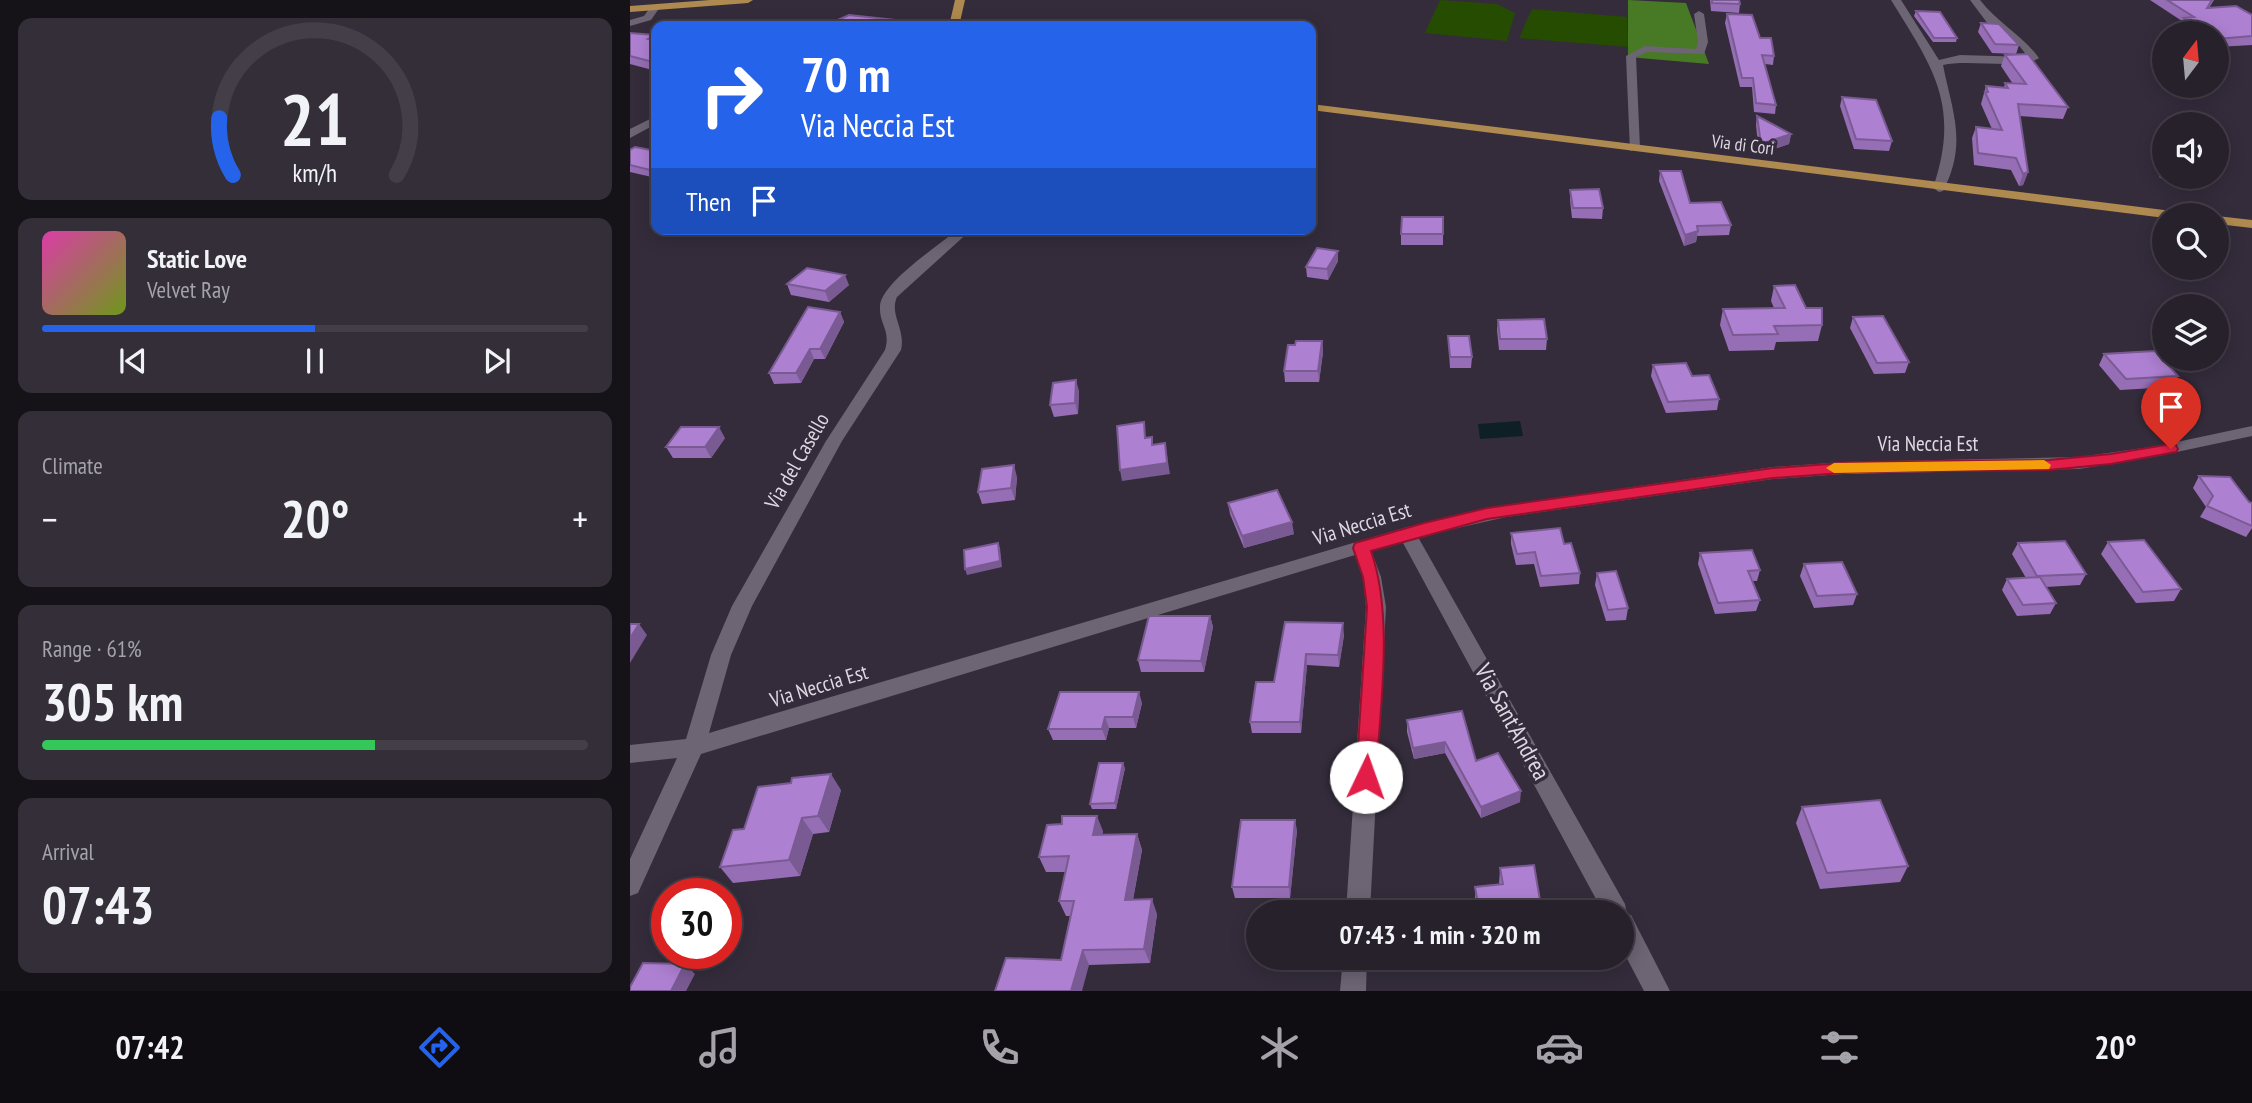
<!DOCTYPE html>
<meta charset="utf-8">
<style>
:root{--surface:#27212c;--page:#332e38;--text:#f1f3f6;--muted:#a4a3a9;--line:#433e48;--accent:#2563eb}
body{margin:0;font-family:"PT Sans Narrow",sans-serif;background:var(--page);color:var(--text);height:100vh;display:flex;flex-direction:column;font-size:26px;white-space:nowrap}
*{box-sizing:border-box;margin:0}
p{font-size:23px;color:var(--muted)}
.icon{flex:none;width:38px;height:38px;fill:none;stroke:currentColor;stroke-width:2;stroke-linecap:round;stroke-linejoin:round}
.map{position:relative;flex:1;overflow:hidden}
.details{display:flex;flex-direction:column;gap:18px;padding:18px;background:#151218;width:630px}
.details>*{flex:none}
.banner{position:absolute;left:21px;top:21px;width:665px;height:214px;border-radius:14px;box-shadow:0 4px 18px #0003,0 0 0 2px var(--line);background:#2563eb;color:#fff;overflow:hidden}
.needle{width:46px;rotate:16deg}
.buttons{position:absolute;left:1522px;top:21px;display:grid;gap:14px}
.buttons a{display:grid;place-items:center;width:77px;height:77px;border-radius:50%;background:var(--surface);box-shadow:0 4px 18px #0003,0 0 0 2px var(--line);font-size:35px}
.speed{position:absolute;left:21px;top:878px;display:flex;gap:14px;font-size:35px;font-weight:700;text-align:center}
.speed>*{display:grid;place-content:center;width:91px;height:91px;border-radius:50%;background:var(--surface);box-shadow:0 4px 18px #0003,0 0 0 2px var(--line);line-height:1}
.speed .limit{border:10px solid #d22;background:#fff;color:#111}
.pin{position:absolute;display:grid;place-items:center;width:60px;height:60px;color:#fff;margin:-72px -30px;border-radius:50% 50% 50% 0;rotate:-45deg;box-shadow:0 0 7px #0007}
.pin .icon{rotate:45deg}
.me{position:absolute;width:77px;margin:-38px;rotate:3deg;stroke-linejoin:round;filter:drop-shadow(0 0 5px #0008)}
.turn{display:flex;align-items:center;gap:24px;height:147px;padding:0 35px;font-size:32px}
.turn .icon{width:91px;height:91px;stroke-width:2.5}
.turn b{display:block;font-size:49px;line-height:60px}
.then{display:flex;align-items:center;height:66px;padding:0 35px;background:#0003;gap:14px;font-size:26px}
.big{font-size:52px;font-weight:600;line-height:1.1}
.details .widget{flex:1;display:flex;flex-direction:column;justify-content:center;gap:10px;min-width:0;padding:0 24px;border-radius:14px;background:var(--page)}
.details .dial{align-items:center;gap:0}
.dial svg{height:182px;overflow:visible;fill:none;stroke:var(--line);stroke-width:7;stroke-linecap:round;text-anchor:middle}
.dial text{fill:var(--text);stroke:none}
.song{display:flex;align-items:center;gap:21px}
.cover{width:84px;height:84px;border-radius:10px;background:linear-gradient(135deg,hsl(320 70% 55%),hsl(80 70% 35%))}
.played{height:7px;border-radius:4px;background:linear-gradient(90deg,var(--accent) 50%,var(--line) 50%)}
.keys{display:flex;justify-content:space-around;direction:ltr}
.heat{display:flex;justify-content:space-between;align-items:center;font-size:38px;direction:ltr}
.charge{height:10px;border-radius:5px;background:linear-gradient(90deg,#34c759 61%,var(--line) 0)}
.trip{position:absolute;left:616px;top:900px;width:388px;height:70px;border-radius:35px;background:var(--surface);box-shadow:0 4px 18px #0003,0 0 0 2px var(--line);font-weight:600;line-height:70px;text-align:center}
.dock{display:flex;height:112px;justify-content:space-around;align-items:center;background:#100d12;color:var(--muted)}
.dock .icon{width:49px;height:49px}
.dock .current{color:var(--accent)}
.dock b{font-size:32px;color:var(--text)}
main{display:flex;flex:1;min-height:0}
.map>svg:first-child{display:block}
</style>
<main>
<section class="details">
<div class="widget dial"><svg viewBox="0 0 100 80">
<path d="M14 69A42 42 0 1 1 86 69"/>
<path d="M14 69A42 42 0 0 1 8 44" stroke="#2563eb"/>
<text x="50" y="56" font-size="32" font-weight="700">21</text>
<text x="50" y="72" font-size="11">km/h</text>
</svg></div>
<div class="widget">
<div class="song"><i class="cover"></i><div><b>Static Love</b><p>Velvet Ray</p></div></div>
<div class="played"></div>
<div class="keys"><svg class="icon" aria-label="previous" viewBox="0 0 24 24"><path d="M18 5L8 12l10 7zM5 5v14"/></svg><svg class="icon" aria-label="pause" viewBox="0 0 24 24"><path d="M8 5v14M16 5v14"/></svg><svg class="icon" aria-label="next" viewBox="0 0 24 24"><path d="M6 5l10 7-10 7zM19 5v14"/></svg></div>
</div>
<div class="widget"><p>Climate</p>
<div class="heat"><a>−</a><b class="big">20°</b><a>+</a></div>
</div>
<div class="widget"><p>Range · 61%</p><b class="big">305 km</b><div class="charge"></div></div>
<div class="widget"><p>Arrival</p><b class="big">07:43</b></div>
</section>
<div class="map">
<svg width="1622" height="991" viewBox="0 0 1622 991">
<rect width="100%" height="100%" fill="#342c3b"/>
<path fill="#254c00" d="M 810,0 L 867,4 L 885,13 L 877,41 L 795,33 Z
M 902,9 L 997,17 L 998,47 L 889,38 Z"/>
<path fill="#487924" d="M 998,0 L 1056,3 L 1079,64 L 998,57 Z"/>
<path fill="#0f1f26" d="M 890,421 L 893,436 L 850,439 L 848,424 Z"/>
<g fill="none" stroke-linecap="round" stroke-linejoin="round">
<path fill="#6d6474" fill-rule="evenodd" d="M 1261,0 L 1271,0 L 1309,60 L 1330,55 L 1398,57 L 1387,43 L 1358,24 L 1340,0 L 1350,0 C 1369,24 1391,34 1409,58 C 1392,70 1339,59 1313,65 C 1322,111 1338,143 1313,191 L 1309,192 L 1303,188 C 1331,105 1303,68 1261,0 Z
M 22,5 L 30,7 L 21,20 L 0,26 L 0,20 L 14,16 Z
M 1069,11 L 1074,14 L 1078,42 L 1074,54 L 1017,52 L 1006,57 L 1010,148 L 1000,151 L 996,56 L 1015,46 L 1066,49 L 1068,42 L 1064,14 Z
M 26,116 L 26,124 L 0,138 L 0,129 Z
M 328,229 L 342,229 L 267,297 C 259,315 276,329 271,350 L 212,441 L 122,606 L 101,655 L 79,733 L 777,527 L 876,505 L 1143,467 L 1213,462 L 1449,457 L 1528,446 L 1622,426 L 1622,436 L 1528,456 L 1449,469 L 1213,474 L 1143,479 L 876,517 L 788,537 L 995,904 L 997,914 L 1001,915 L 1040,991 L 1014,991 L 992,949 L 992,912 L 973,912 L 772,541 L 741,550 L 751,577 L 756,607 L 740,912 L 716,912 L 736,607 L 733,577 L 725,555 L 71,754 L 8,893 L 0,896 L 0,859 L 47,758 L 0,763 L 0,745 L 56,739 L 81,655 L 102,606 L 196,441 L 255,350 C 261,330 249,324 250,307 C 250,283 310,245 328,229 Z
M 713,957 L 737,957 L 736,991 L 710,991 Z"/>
<path fill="#af8a50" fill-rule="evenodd" d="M 80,0 L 123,0 L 118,3 L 0,12 L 0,6 Z
M 325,0 L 335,0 L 329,26 L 319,26 Z
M 681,104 L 1542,211 L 1549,215 L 1535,215 L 1535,218 L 681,110 Z
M 1587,216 L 1622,220 L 1622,228 L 1587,224 Z"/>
</g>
<path fill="#966eb5" d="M 1080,0 L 1109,0 L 1110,4 L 1109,13 L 1081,11 Z
M 1520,0 L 1584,0 L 1579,8 L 1622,15 L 1622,45 L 1587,47 L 1587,33 L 1560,33 L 1550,26 L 1552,21 Z
M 1286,11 L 1327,38 L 1326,42 L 1303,42 L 1284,16 Z
M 1097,14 L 1144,56 L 1143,65 L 1135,64 L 1146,105 L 1145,114 L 1124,112 L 1122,87 L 1110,87 L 1095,23 Z
M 1351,23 L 1389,45 L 1386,54 L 1362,53 L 1348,32 Z
M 0,33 L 25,35 L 26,71 L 0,64 Z
M 1375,55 L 1438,107 L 1433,119 L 1389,116 L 1398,172 L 1393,185 L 1389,186 L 1381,170 L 1344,165 L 1342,138 L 1346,127 L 1362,129 L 1351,104 L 1356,86 L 1374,88 L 1375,83 L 1383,84 L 1371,66 Z
M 1212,97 L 1262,141 L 1259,151 L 1224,149 L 1210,106 Z
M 1127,116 L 1161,134 L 1159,144 L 1129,154 L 1126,125 Z
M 1526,149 L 1535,150 L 1535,177 L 1555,177 L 1553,181 L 1530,178 L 1522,159 Z
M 0,150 L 26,151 L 26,178 L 0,172 Z
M 1030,171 L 1060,203 L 1101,225 L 1099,235 L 1067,236 L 1066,242 L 1054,246 L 1029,181 Z
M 940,190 L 973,208 L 972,219 L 942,218 L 940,200 Z
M 813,217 L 813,245 L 771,245 L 771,234 Z
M 708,251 L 708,261 L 698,280 L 677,277 L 676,267 Z
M 157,284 L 219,285 L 199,302 L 161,295 Z
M 1144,286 L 1176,308 L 1192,325 L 1188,341 L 1146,342 L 1144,350 L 1099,351 L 1090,325 L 1093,309 L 1144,308 L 1141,301 Z
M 210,312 L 214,322 L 195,359 L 184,359 L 171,383 L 144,384 L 139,373 Z
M 1223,317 L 1279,362 L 1275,373 L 1244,374 L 1220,328 Z
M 868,320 L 917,339 L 916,350 L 869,350 L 867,330 Z
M 818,336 L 842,357 L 841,368 L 820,368 Z
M 692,341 L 693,352 L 689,382 L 655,382 L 654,371 L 665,345 Z
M 1474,354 L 1548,376 L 1542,387 L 1490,390 L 1469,365 Z
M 1023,365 L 1062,376 L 1089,399 L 1087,410 L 1036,413 L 1021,376 Z
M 449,391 L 448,414 L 424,417 L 420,405 Z
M 95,438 L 81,458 L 43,458 L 36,447 Z
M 1569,476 L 1622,503 L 1622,528 L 1616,537 L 1570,517 L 1576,507 L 1563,488 Z
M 387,477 L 385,500 L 352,504 L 348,492 Z
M 598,503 L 664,534 L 614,548 L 600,514 Z
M 881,533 L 934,544 L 950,573 L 949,584 L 910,587 L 904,564 L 886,565 L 881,544 Z
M 1478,542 L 1551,589 L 1544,601 L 1506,603 L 1471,554 Z
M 1388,543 L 1456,574 L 1450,585 L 1416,587 L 1426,603 L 1420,614 L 1387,616 L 1372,590 L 1377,579 L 1396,578 L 1382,554 Z
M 1070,553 L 1130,570 L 1127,581 L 1122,581 L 1130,600 L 1126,611 L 1085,614 L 1068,564 Z
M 1174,564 L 1227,594 L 1223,605 L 1184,608 L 1170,576 Z
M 967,573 L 998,608 L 996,620 L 976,621 L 965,585 Z
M 580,616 L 583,627 L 574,672 L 511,672 L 508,660 Z
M 655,622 L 714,635 L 709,667 L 677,665 L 671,733 L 622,733 L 620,722 L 644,682 Z
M 512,703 L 506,728 L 479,728 L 476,740 L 423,740 L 418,729 Z
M 777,720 L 846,761 L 890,802 L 851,818 L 815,753 L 784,759 L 777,732 Z
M 495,768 L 486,809 L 462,809 L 460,804 Z
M 211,790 L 199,832 L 183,834 L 170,876 L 103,883 L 90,867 L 114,829 Z
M 1172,807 L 1278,866 L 1270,882 L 1190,889 L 1166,823 Z
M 667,830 L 660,898 L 605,898 L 602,887 Z
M 473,831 L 472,835 L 507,834 L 512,850 L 503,900 L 527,914 L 520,963 L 459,965 L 431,960 L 440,916 L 436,916 L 429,901 L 436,872 L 416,872 L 409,857 Z
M 870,868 L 912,912 L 825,912 L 825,906 L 845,904 L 845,887 L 869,885 Z
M 829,957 L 893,957 L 892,965 L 831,972 Z"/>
<path fill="#7a5a93" d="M 265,20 L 267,26 L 255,26 Z
M 25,35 L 26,37 L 26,45 L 18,39 Z
M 1161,134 L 1159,144 L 1129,154 L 1131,144 Z
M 1398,172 L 1393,185 L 1389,186 L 1393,174 Z
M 1068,231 L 1066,242 L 1054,246 L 1055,235 Z
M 708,251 L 708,261 L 698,280 L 697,269 Z
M 215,275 L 219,285 L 199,302 L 195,291 Z
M 210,312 L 214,322 L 195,359 L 190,349 Z
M 692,341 L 693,352 L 689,382 L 688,371 Z
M 180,349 L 184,359 L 171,383 L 166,373 Z
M 446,380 L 449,391 L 448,414 L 445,403 Z
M 89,427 L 95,438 L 81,458 L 75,447 Z
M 535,443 L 540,474 L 492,481 L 490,470 Z
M 384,465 L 387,477 L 385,500 L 381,488 Z
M 662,522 L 664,534 L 614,548 L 612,536 Z
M 368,543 L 370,548 L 372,567 L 337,575 L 335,569 Z
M 580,616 L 583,627 L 574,672 L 571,661 Z
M 713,623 L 714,635 L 709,667 L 708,655 Z
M 9,624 L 17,635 L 0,663 L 0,638 Z
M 676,654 L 677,665 L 671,733 L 670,722 Z
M 509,692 L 512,703 L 506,728 L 503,717 Z
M 475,717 L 479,728 L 476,740 L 472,729 Z
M 815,742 L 815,753 L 784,759 L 783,748 Z
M 493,763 L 495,768 L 486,809 L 485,803 Z
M 201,774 L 211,790 L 199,832 L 188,816 Z
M 891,791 L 890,802 L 851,818 L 851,807 Z
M 467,816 L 473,831 L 469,850 L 463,835 Z
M 172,818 L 183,834 L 170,876 L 159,860 Z
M 665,820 L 667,830 L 660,898 L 659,887 Z
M 507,834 L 512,850 L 500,915 L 495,900 Z
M 522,899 L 527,914 L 520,963 L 514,949 Z
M 453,950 L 459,965 L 452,991 L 441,991 Z
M 55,964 L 65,974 L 56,991 L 41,991 Z"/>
<path fill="#ae80d2" stroke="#7a5a93" stroke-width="2" d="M 1082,0 L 1109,0 L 1110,4 L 1082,3 Z
M 1537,0 L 1582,0 L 1577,8 L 1606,6 L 1622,15 L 1622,36 L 1587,39 L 1587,33 L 1576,33 L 1554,18 L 1564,17 Z
M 1286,11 L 1310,12 L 1327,38 L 1304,38 Z
M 1097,14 L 1122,15 L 1130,38 L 1141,38 L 1144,56 L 1132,55 L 1146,105 L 1126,103 L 1123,78 L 1112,78 Z
M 219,15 L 265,20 L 255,26 L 194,26 Z
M 1351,23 L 1369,24 L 1389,45 L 1365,44 Z
M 0,33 L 25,35 L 18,39 L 26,41 L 26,61 L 23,62 L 0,56 Z
M 1398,54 L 1438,107 L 1388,104 L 1398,172 L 1393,174 L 1386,158 L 1348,153 L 1346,127 L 1372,130 L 1355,92 L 1358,92 L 1356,86 L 1378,88 L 1375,83 L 1396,84 L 1375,55 Z
M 1212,97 L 1246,100 L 1262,141 L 1226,139 Z
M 1127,116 L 1161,134 L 1131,144 Z
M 5,147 L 26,151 L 26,170 L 24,171 L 0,165 L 0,150 Z
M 1526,149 L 1535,150 L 1535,168 L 1534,168 Z
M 1030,171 L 1051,171 L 1060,203 L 1091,202 L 1101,225 L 1067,226 L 1068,231 L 1055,235 Z
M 969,189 L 973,208 L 943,208 L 940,190 Z
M 772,217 L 813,217 L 813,234 L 771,234 Z
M 687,248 L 708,251 L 697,269 L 676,267 Z
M 177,268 L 215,275 L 195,291 L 157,284 Z
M 1165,285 L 1176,308 L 1192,308 L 1192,325 L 1144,326 L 1148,334 L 1103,335 L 1093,309 L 1155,308 L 1144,286 Z
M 178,307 L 210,312 L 190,349 L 180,349 L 166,373 L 139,373 Z
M 1253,316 L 1279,362 L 1247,363 L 1223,317 Z
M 914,319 L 917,339 L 870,339 L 868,320 Z
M 818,336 L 839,336 L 842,357 L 820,357 Z
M 666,341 L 692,341 L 688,371 L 654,371 L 658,345 L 665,345 Z
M 1525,351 L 1548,376 L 1496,379 L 1474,354 Z
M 1056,363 L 1062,376 L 1079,375 L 1089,399 L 1038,402 L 1023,365 Z
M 446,380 L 445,403 L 420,405 L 423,383 Z
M 514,422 L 515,438 L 522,437 L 522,445 L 535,443 L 537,463 L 490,470 L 487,426 Z
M 51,427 L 89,427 L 75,447 L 36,447 Z
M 384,465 L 381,488 L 348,492 L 352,469 Z
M 1569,476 L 1600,477 L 1619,502 L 1622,503 L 1622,526 L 1577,506 L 1583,496 Z
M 647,490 L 662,522 L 612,536 L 598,503 Z
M 930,528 L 934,544 L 941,543 L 950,573 L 911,576 L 905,552 L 887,554 L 881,533 Z
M 1514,540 L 1551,589 L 1513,592 L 1478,542 Z
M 1435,541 L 1456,574 L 1407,576 L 1388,543 Z
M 368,543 L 370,561 L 335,569 L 334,550 Z
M 1122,550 L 1130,570 L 1118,571 L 1130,600 L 1088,603 L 1070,553 Z
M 1212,562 L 1227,594 L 1187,596 L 1174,564 Z
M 986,571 L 998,608 L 978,610 L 967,573 Z
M 1410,577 L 1426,603 L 1393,605 L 1377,579 Z
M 519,616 L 580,616 L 571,661 L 508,660 Z
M 655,622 L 713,623 L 708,655 L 676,654 L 670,722 L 620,722 L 626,682 L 644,682 Z
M 0,624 L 9,624 L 0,638 Z
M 430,692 L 509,692 L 503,717 L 475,717 L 472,729 L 418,729 Z
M 832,711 L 846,761 L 868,753 L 891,791 L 851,807 L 815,742 L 783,748 L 777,720 Z
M 469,763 L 493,763 L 485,803 L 460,804 Z
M 201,774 L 188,816 L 172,818 L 159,860 L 90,867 L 103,830 L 114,829 L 128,787 L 161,783 L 162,778 Z
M 1250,800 L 1278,866 L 1197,873 L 1172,807 Z
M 432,816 L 467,816 L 463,835 L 507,834 L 495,900 L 522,899 L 514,949 L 453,950 L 441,991 L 365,991 L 376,958 L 431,960 L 444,901 L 429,901 L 439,856 L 409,857 L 417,825 L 432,824 Z
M 611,820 L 665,820 L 659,887 L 602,887 Z
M 904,865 L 912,912 L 825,912 L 825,906 L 848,904 L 845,887 L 873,884 L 870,868 Z
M 13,963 L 55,964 L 41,991 L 0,991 L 0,987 Z"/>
<path fill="#e11d48" stroke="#92132f" stroke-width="2" d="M 1541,444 L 1546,445 L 1548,449 L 1546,452 L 1481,464 L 1419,470 L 1226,472 L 1143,478 L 857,519 L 741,551 C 764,617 750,707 746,777 L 743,783 L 736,786 L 729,783 L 726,777 L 737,607 L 733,577 L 723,548 L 725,543 L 794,523 L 857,508 L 1143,468 L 1226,462 L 1419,460 L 1481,454 Z"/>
<path fill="#f59e0b" d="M 1414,460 L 1421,465 L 1419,469 L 1204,473 L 1196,468 L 1204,463 Z"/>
<g text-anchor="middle" stroke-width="7" stroke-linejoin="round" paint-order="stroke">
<g font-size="18" fill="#ddd8e1" stroke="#342c3b">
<text transform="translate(1113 145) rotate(7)" y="6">Via di Cori</text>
</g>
<g font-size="21" fill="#ddd8e1" stroke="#342c3b">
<text x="1298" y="451">Via Neccia Est</text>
<text transform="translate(167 461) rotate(-60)" y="7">Via del Casello</text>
<text transform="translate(732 524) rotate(-17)" y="7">Via Neccia Est</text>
<text transform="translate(189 686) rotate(-17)" y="7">Via Neccia Est</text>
</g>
<g font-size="24" fill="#ddd8e1" stroke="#342c3b">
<text transform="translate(882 722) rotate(61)" y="8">Via Sant'Andrea</text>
</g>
</g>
</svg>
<div class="buttons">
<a><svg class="needle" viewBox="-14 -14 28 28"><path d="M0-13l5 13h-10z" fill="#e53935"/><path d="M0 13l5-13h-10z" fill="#a4a3a9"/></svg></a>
<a><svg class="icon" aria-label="sound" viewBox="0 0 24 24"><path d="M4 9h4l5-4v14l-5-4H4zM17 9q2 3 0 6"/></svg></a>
<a><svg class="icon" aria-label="search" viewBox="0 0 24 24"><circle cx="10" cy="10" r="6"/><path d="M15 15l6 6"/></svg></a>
<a><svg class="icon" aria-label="layers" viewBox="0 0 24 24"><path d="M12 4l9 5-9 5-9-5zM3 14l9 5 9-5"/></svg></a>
</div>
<div class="speed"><div class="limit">30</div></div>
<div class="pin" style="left:1541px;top:449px;background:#d93025"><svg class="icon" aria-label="arrive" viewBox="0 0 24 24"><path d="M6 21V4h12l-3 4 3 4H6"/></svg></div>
<svg class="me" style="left:736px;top:777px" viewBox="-20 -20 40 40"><circle r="19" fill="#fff"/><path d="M0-13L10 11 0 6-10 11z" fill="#e11d48"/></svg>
<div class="trip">07:43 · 1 min · 320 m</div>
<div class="banner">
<div class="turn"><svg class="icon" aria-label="right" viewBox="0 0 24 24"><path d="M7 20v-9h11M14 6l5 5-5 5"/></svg><div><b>70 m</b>Via Neccia Est</div></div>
<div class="then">Then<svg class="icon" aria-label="arrive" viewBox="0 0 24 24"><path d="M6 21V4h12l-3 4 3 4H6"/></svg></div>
</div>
</div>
</main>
<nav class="dock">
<b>07:42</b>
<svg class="icon current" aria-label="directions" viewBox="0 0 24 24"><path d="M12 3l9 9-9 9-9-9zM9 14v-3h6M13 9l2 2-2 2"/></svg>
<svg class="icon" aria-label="music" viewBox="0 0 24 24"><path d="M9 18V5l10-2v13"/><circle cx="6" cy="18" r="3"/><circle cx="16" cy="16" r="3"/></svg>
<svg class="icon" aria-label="phone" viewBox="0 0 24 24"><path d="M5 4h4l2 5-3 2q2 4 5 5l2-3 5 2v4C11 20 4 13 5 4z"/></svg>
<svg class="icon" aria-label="climate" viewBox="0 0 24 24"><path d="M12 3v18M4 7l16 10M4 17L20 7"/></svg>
<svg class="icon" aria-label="car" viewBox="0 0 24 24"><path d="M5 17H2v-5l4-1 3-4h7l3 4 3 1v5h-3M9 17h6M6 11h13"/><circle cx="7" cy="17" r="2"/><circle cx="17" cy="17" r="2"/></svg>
<svg class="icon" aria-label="filters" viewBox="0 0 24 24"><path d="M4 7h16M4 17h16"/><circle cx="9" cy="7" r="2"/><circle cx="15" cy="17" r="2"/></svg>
<b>20°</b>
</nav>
